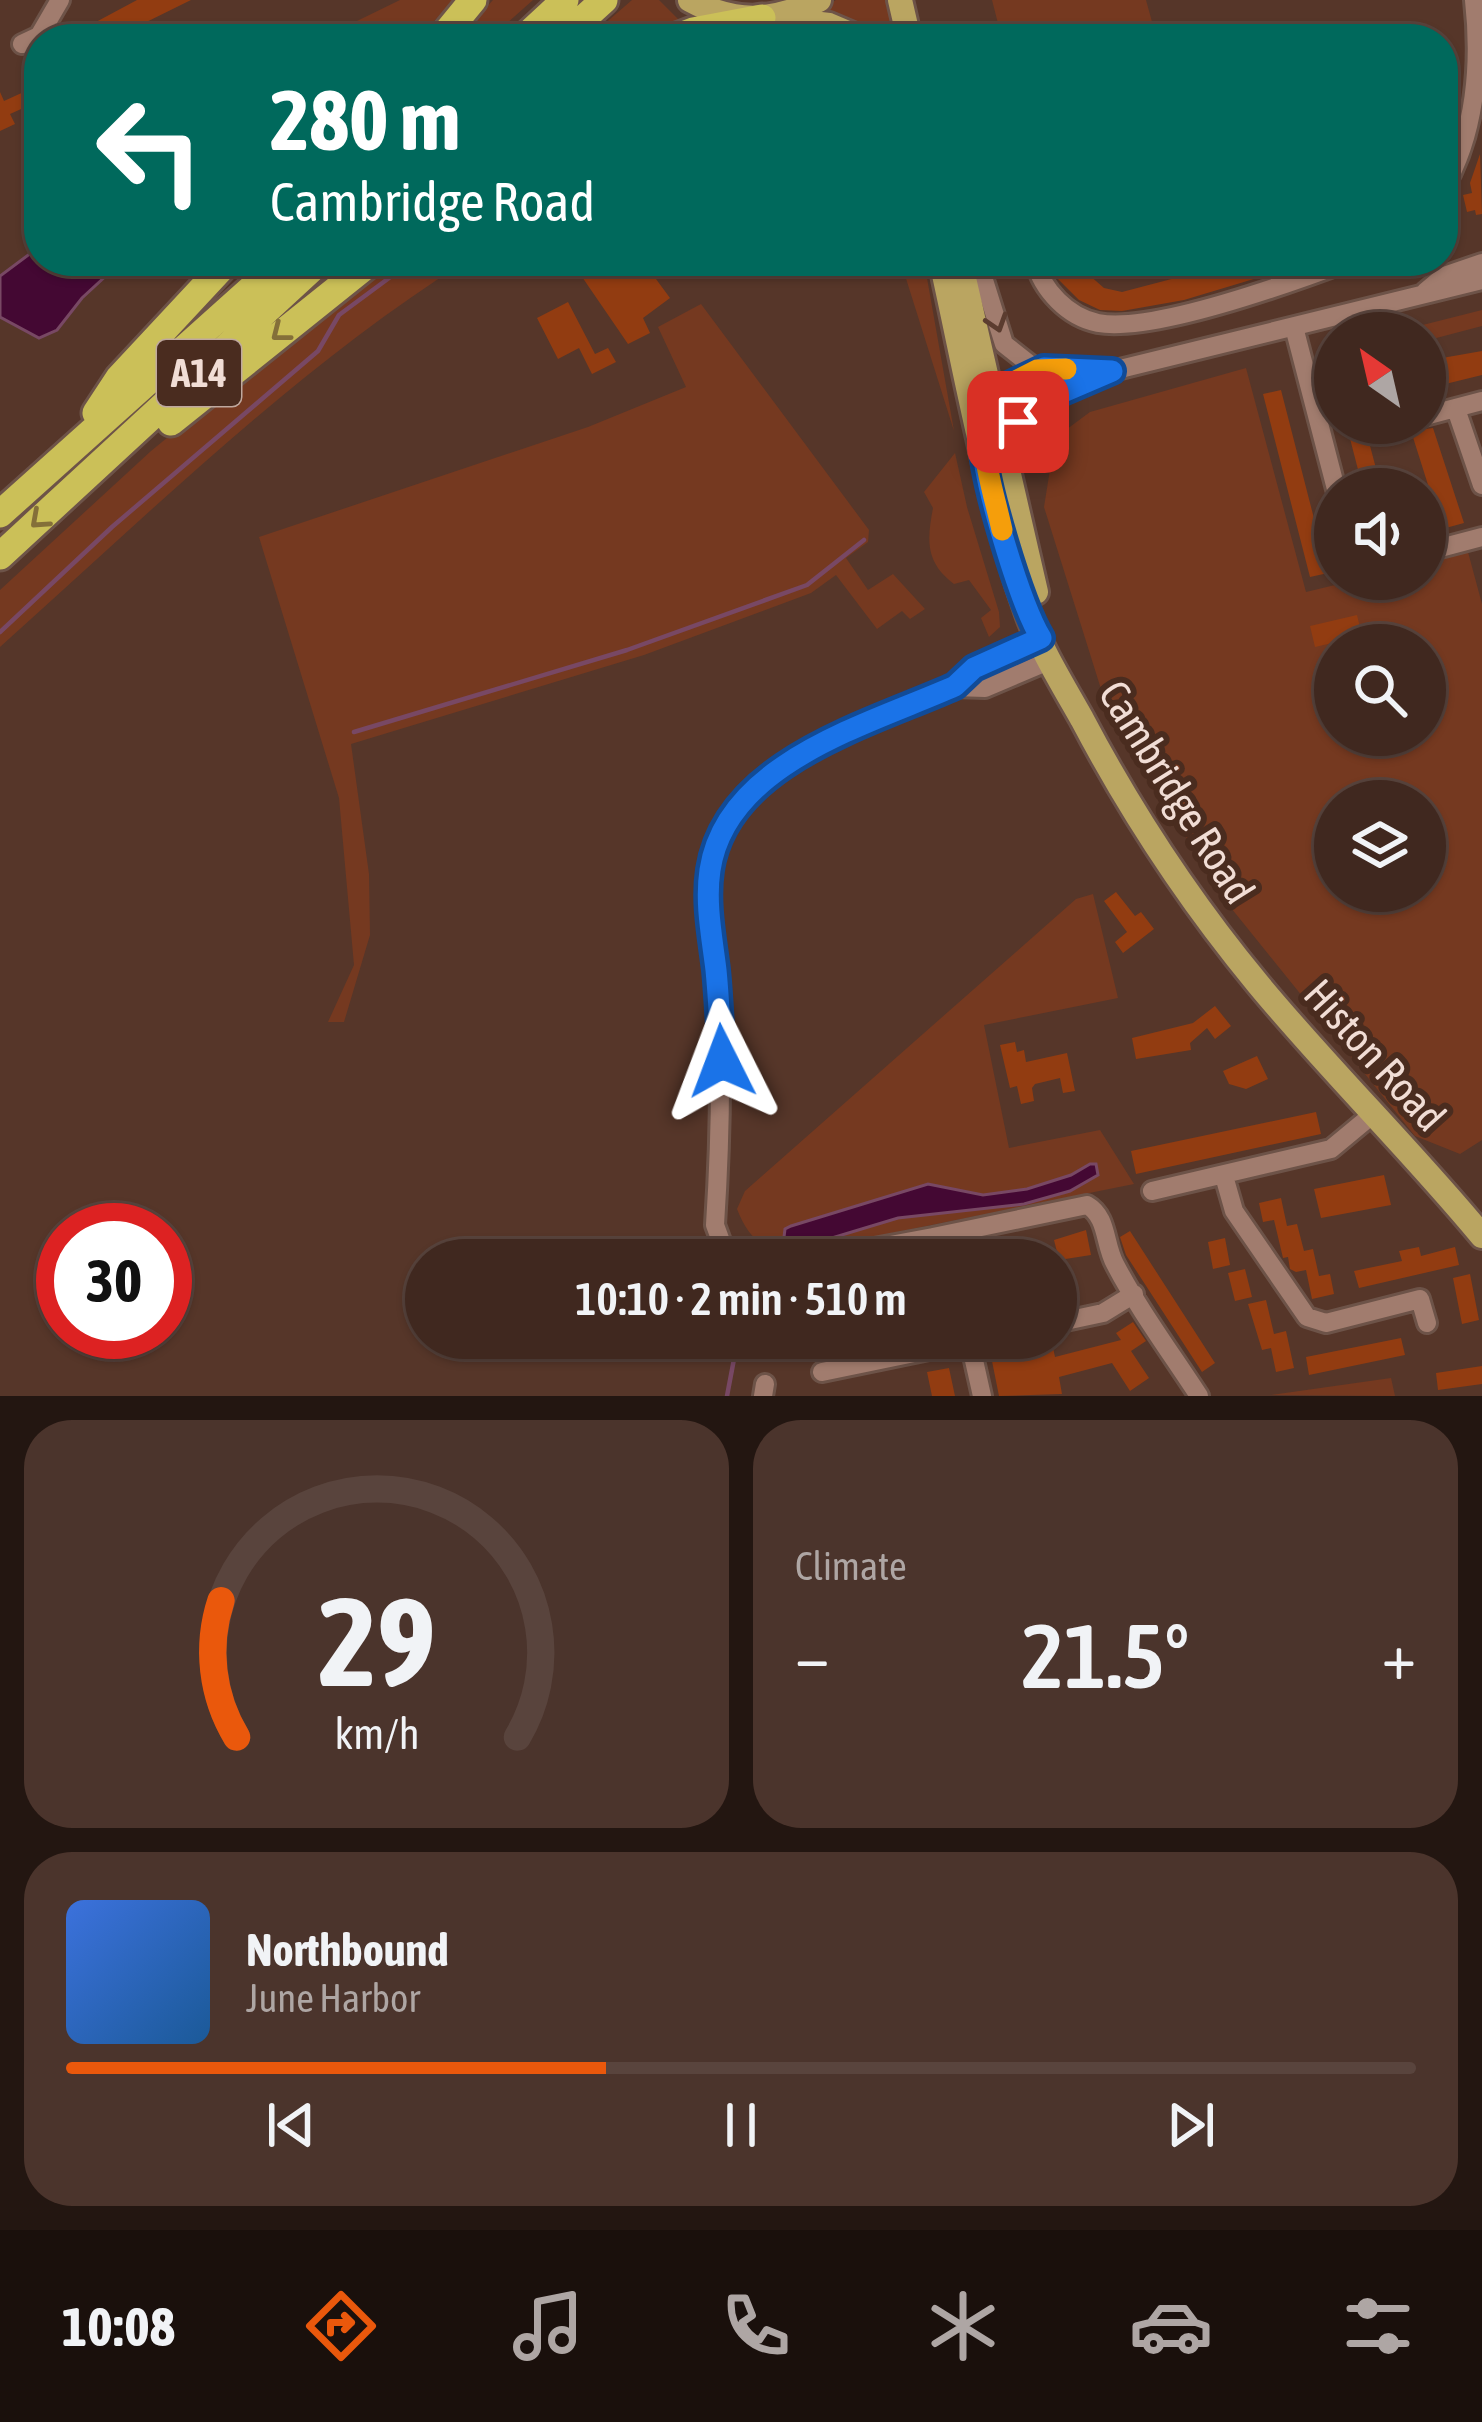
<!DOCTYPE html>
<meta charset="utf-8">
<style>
:root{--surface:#40281f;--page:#4b342c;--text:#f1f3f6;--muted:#aea6a4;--line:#59443d;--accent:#ea580c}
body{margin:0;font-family:"Asap Condensed",sans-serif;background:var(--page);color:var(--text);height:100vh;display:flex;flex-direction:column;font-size:45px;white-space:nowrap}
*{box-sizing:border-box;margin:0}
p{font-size:39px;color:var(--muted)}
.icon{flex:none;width:66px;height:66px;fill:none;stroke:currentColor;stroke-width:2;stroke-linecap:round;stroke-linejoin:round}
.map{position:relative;height:1396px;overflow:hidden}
.drawer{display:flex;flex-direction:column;gap:24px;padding:24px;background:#231611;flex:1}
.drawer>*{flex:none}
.banner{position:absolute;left:24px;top:24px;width:1434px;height:252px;border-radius:48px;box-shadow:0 3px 9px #0004,0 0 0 3px var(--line);background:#00695c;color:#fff;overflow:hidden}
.needle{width:78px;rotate:326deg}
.fabs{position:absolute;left:1314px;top:312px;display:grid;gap:24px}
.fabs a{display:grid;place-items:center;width:132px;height:132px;border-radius:50%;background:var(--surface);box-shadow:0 3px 9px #0004,0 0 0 3px var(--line);font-size:60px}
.speed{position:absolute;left:36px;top:1203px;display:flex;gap:24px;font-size:60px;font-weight:700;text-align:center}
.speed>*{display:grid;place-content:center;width:156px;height:156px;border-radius:50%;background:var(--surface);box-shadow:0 3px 9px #0004,0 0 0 3px var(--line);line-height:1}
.speed .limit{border:18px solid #d22;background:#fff;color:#111}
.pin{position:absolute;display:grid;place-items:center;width:102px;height:102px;color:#fff;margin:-51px;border-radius:24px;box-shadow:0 6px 18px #0006}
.me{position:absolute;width:132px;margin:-66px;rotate:357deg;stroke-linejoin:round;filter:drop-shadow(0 0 9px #0008)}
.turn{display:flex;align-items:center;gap:42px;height:252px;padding:0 48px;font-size:54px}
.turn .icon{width:156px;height:156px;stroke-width:2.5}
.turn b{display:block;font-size:84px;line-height:102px}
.big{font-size:90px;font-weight:600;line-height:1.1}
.drawer .tile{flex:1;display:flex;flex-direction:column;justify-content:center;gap:18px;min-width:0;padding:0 42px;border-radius:48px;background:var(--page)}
.drawer .dial{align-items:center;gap:0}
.dial svg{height:312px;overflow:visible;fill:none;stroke:var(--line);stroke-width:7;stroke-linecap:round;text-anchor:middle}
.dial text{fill:var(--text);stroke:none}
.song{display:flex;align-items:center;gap:36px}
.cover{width:144px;height:144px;border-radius:18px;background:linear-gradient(135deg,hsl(220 70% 55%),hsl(210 70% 35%))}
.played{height:12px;border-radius:6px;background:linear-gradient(90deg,var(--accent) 40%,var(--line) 40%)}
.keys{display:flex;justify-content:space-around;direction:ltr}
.heat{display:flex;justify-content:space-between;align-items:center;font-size:66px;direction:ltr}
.drawer .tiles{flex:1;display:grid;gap:24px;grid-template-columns:1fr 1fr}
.tile:last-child{grid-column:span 2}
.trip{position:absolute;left:405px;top:1239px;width:672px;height:120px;border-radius:60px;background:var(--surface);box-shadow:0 3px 9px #0004,0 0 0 3px var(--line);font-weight:600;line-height:120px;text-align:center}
.tab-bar{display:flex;height:192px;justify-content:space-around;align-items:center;background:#1a100c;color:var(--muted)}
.tab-bar .icon{width:84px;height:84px}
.tab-bar .selected{color:var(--accent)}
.tab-bar b{font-size:54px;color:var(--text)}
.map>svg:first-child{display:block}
</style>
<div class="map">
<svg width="1482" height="1396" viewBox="0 0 1482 1396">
<rect width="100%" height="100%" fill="#563629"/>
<path fill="#753920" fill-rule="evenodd" d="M 400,0 L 453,0 L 418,39 L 320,39 Z
M 493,0 L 533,0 L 489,39 L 457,39 Z
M 632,0 L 659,0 L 683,24 L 645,39 L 587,39 Z
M 836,0 L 894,0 L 902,39 L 878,39 L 856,24 L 806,15 Z
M 992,0 L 1146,0 L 1154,29 L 1118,39 L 1002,39 Z
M 383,261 L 466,261 C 295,369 151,512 0,647 L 0,590 L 151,451 Z
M 901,261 L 924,261 L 954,431 L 903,269 Z
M 701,304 L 869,530 L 868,542 L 846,558 L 868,590 L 893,574 L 925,609 L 910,619 L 902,611 L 877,629 L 836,575 L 811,593 L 644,655 L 351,744 L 369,874 L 370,935 L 344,1022 L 328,1022 L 354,965 L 339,798 L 259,537 L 588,427 L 686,387 L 658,327 Z
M 1482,310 L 1482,326 L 1425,341 L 1425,333 L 1391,333 Z
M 1246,368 L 1306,592 L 1360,579 L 1425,579 L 1425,563 L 1468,552 L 1482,604 L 1482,1140 L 1460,1154 L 1415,1136 L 1215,888 L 1101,689 L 1044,507 L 1055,438 L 1090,412 ZM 1335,645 L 1425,645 L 1425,735 L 1335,735 ZM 1335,801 L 1425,801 L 1425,891 L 1335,891 Z
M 955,453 L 967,507 L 999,612 L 1000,627 L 989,637 L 981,618 L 991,610 L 969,580 L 954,584 C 925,562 927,540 933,508 L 924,492 Z
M 1093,894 L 1118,998 L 984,1025 L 1009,1148 L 1100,1130 L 1134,1184 L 788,1254 C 760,1247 748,1237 737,1209 L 745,1191 L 1076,899 Z
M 1391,1378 L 1395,1396 L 1271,1395 Z"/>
<path fill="#440833" stroke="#784864" stroke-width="3" d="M 39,247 L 39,261 L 122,261 L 82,298 L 57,330 L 39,338 L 0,317 L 0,276 Z
M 1090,1164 L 1096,1164 L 1098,1175 L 1070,1191 L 1024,1204 L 898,1218 L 812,1244 L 790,1243 L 784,1237 L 785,1229 L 791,1226 L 928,1184 L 983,1195 L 1027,1189 L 1071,1175 Z"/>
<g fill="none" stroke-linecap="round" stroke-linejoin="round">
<path stroke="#784864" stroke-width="4.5" d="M 0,632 L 112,527 L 318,351 L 339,315 L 412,261
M 354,732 L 627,650 L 807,585 L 864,540
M 727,1396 L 738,1338"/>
</g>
<path fill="#923c11" d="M 137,0 L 191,0 L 112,39 L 85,39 L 81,30 Z
M 39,85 L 39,101 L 10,114 L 15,124 L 0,131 L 0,92 L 4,101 Z
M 1480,154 L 1482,214 L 1476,215 L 1475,210 L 1467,212 L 1463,195 L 1472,193 L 1470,183 Z
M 593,261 L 656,261 L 664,273 L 656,279 L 670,298 L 643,318 L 650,333 L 628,344 L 578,271 Z
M 1049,261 L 1073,261 L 1104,288 L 1122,292 L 1240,261 L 1281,261 L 1284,270 L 1184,300 L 1122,311 L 1100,310 L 1079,300 L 1057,278 Z
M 568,302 L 595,354 L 608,348 L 616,362 L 592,374 L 579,348 L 558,359 L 537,318 Z
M 1482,351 L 1482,375 L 1425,389 L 1425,361 Z
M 1281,390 L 1328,573 L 1310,577 L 1263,394 Z
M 1346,423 L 1364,423 L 1378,476 L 1374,478 L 1377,489 L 1363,489 Z
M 1433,428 L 1464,523 L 1442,529 L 1411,431 Z
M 1357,615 L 1362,636 L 1315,647 L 1310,626 Z
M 1116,892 L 1135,916 L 1141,912 L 1154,929 L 1123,953 L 1115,942 L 1127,932 L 1104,901 Z
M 1215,1006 L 1231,1026 L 1215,1039 L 1207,1028 L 1190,1043 L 1191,1050 L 1136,1059 L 1132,1038 L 1193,1023 Z
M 1015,1042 L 1017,1052 L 1024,1050 L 1026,1062 L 1067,1053 L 1075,1091 L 1063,1093 L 1060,1078 L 1035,1084 L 1032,1088 L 1034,1101 L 1021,1104 L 1017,1086 L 1010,1088 L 1000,1045 Z
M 1257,1056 L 1268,1079 L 1246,1089 L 1229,1084 L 1223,1071 Z
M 1316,1112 L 1321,1134 L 1136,1174 L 1131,1151 Z
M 1384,1175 L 1391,1205 L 1321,1218 L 1314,1189 Z
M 1281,1198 L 1287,1226 L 1297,1224 L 1304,1251 L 1313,1249 L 1319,1276 L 1330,1274 L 1334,1294 L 1312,1299 L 1306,1270 L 1296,1272 L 1290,1269 L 1288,1257 L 1283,1258 L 1274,1220 L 1263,1222 L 1259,1203 Z
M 1086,1230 L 1091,1255 L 1059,1260 L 1054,1240 Z
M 1130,1231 L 1215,1363 L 1202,1372 L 1126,1255 L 1120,1237 Z
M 1225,1238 L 1230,1265 L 1213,1269 L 1208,1242 Z
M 990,1239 L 995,1260 L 965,1260 L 962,1245 Z
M 1419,1247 L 1421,1256 L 1455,1247 L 1459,1265 L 1359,1288 L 1354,1271 L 1402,1261 L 1399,1251 Z
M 1245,1269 L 1252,1297 L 1235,1301 L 1228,1273 Z
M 1470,1274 L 1479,1320 L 1462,1324 L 1453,1278 Z
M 1266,1300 L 1274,1334 L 1286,1331 L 1294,1368 L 1276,1372 L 1271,1348 L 1262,1350 L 1248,1304 Z
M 1133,1322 L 1146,1341 L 1131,1351 L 1149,1378 L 1130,1391 L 1112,1363 L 1059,1377 L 1062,1394 L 999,1396 L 990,1351 L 999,1343 L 1051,1338 L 1055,1357 L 1121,1340 L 1116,1333 Z
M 778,1338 L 800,1338 L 795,1362 L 774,1357 Z
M 829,1338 L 859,1338 L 862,1350 L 814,1361 L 810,1342 Z
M 1401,1338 L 1405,1355 L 1309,1375 L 1306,1357 Z
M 1482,1366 L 1482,1384 L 1438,1390 L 1436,1373 Z
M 949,1368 L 955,1396 L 932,1396 L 927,1372 Z"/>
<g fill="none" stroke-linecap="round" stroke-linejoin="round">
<defs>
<path id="minor" d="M 22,44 L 39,36 L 60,0
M 1443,189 C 1476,133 1481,63 1474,0
M 978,261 L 1004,344 L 1037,370
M 1035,261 C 1042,290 1068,317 1098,323 C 1153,333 1293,282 1349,261
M 1425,292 L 1444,276 L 1482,263
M 1294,327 L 1336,489
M 987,404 L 990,394 L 1044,368 L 1108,371
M 1456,409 L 1482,485
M 1425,416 L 1482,401
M 1000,439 L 1035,404 L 1112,371 L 1482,280
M 1425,552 L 1482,537
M 955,687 L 985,688 L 1051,660
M 1224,1176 L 1234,1211 L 1307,1317 L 1326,1323 L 1420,1299 L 1427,1323
M 1152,1191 L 1331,1149 L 1372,1115
M 933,1237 L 1087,1205 C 1108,1217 1104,1244 1115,1264 C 1139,1310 1171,1353 1199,1396
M 739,1260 L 722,1244 L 715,1225 C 720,1148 722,1073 718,996 C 716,954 703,911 710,869 C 715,836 740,799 766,777 C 811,739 899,711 955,687 L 974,668 L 1041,639
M 810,1260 L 933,1237 L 945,1243 L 951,1260
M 1056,1323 L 1103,1313 L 1134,1294
M 969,1338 L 982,1396
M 822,1372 L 987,1338
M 763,1396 L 765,1384"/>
<path id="major" d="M 690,0 C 736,25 773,22 819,0
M 900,0 L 909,39
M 779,19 L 829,25 L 862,39
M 941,261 C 967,378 988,501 1028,614 C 1040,648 1064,687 1082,719 C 1131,812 1191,903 1258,984 C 1330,1071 1410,1149 1482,1236
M 960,261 L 1036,592"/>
<path id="highway" d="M 441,39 L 473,0
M 523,39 L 565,0
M 561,39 L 604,0
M 672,39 L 693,31 L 762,18
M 96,413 L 119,378 L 228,261
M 171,422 L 372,261
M 0,514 L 282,261
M 0,556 L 320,261"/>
</defs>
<use href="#minor" stroke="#6d5348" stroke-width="24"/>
<use href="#major" stroke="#6d5348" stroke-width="30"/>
<use href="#highway" stroke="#6d5348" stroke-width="33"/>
<use href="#minor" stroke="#a17c6e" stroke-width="18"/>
<use href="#major" stroke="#baa561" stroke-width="24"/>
<use href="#highway" stroke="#cbc058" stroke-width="27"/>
</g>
<defs><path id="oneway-chevron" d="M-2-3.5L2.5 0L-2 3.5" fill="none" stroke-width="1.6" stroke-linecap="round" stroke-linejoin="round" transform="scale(3)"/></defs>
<use stroke="#5b3c2f" href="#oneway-chevron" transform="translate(997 323) rotate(72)"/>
<g stroke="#846f39">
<use href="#oneway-chevron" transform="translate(280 333) rotate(142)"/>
<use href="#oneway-chevron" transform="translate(39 520) rotate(138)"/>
</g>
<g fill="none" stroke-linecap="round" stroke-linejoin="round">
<defs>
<path id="route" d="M 722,1061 C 720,1031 719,1000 716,970 C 712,937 705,903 710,870 C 726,762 870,724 955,686 L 974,668 L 1041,638 C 1020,603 983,481 982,440 C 981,424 985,409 990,394 L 1044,368 L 1112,371 L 1035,404 L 1018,422"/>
</defs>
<use href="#route" stroke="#114b97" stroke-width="30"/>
<use href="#route" stroke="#1a73e8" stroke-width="21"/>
<path stroke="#f59e0b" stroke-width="21" d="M 1002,530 C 992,484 974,440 990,394 L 1037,370 L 1066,369"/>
</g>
<g text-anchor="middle" stroke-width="12" stroke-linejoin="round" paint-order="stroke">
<rect fill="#4a2c1f" stroke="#bfa89e" stroke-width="3" x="157" y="340" width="84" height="66" rx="9"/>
<g font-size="39" font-weight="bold" fill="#f1ddd5">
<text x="199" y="387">A14</text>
</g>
<g font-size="42" fill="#f1ddd5" stroke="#4a2c1f">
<text transform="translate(1177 792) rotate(58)" y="15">Cambridge Road</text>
<text transform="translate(1375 1055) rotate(48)" y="15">Histon Road</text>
</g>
</g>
</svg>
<div class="fabs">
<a><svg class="needle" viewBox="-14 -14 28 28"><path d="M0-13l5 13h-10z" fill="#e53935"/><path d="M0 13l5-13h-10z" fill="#aea6a4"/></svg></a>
<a><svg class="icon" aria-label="sound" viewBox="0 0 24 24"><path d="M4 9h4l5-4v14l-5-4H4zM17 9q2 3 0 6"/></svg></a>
<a><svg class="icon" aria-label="search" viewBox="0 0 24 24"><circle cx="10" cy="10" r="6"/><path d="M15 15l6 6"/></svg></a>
<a><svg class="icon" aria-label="layers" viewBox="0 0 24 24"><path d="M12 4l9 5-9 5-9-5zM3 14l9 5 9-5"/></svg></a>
</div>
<div class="speed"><div class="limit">30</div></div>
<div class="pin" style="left:1018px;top:422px;background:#d93025"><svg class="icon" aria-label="arrive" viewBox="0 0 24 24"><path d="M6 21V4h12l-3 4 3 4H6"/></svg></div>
<svg class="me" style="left:722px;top:1061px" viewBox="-20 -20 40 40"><path d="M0-17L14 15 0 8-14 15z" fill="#1a73e8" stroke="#fff" stroke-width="4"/></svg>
<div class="trip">10:10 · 2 min · 510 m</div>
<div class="banner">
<div class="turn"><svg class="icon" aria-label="left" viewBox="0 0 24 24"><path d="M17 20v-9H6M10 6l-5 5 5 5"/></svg><div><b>280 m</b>Cambridge Road</div></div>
</div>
</div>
<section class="drawer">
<div class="tiles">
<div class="tile dial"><svg viewBox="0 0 100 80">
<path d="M14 69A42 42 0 1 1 86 69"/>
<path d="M14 69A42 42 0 0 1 10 34" stroke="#ea580c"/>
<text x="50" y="56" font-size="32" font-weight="700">29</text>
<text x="50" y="72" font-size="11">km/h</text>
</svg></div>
<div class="tile"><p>Climate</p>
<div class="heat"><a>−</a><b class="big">21.5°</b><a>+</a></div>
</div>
<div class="tile">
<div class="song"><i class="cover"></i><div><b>Northbound</b><p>June Harbor</p></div></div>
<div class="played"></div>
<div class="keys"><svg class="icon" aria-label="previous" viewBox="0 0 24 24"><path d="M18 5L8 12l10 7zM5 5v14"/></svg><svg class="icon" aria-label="pause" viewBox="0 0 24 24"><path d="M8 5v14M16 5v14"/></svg><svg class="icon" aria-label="next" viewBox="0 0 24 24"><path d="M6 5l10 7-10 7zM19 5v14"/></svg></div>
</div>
</div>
</section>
<nav class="tab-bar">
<b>10:08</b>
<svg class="icon selected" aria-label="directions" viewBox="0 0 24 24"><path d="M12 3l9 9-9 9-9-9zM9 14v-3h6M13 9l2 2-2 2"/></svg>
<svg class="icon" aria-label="music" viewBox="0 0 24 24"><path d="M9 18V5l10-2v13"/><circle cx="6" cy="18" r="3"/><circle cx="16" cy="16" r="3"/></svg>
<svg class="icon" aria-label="phone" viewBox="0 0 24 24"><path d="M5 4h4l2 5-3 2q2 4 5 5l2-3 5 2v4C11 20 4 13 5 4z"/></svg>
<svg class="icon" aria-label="climate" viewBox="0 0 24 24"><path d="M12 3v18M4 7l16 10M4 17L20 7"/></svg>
<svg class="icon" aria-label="car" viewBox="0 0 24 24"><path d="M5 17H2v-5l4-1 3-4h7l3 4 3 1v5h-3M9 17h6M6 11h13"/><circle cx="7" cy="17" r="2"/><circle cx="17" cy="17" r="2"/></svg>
<svg class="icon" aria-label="filters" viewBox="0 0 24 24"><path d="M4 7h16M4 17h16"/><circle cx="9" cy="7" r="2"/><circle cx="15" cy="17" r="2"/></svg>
</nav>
